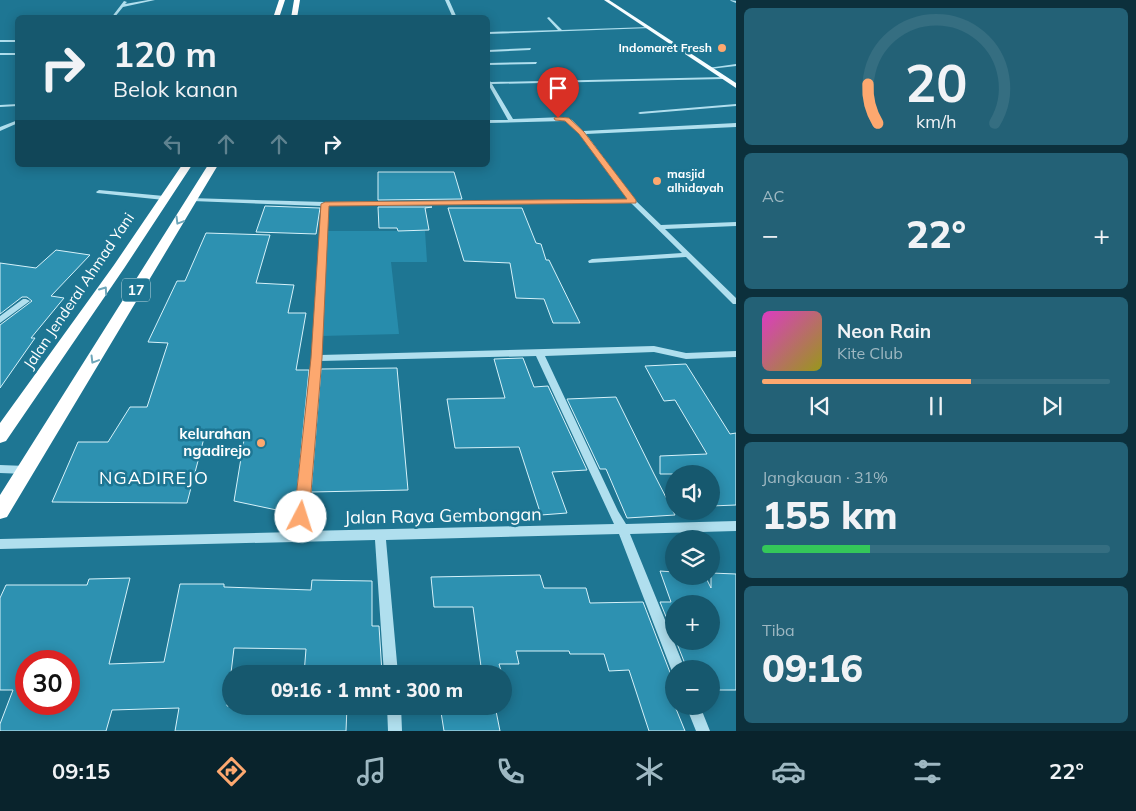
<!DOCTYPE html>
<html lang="id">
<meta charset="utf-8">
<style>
:root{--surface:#16586e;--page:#236176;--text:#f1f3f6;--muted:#9eb8c2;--line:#356e81;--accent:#fda86f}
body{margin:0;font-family:Mulish,sans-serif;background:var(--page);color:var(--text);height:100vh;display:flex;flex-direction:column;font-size:19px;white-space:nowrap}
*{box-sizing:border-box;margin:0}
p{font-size:16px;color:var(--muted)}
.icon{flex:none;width:28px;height:28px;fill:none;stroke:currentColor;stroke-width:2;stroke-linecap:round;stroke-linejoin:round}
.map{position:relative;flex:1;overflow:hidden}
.side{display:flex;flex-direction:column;gap:8px;padding:8px;background:#0c303c;width:400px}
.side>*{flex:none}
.top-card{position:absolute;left:15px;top:15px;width:475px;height:152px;border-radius:8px;box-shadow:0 2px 12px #0003;background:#16586e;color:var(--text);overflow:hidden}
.fabs{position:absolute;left:665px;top:465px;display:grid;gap:10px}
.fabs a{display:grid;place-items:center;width:55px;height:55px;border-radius:50%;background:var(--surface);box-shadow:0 2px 12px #0003;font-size:25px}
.speed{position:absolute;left:15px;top:650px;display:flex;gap:10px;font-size:25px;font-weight:700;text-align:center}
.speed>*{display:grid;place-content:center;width:65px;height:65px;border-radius:50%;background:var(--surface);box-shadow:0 2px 12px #0003;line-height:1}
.speed .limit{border:8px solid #d22;background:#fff;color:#111}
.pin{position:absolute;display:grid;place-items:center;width:42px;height:42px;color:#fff;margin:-51px -21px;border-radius:50% 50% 50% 0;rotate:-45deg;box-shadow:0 0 5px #0007}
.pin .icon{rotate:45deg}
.me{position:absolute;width:55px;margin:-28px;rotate:5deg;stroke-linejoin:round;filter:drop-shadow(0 0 4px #0008)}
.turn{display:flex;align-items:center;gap:18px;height:105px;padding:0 15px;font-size:22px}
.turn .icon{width:65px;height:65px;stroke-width:2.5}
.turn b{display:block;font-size:35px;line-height:42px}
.lanes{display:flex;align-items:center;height:48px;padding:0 15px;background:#0003;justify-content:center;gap:25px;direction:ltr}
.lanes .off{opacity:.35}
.big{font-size:38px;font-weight:800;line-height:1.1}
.side .card{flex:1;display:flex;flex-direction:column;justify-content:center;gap:8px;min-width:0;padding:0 18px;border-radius:8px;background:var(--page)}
.side .dial{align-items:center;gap:0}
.dial svg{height:130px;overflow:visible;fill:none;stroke:var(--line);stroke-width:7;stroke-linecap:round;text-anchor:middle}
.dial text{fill:var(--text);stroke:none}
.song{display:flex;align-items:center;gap:15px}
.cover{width:60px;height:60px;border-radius:8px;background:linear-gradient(135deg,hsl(310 70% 55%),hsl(60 70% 35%))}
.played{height:5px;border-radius:2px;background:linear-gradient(90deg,var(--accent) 60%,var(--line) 60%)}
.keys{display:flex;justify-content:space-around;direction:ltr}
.heat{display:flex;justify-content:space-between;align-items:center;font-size:28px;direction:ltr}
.charge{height:8px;border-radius:4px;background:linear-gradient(90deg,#34c759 31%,var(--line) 0)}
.trip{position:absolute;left:222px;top:665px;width:290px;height:50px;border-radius:25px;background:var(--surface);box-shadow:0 2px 12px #0003;font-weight:800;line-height:50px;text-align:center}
.dock{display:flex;height:80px;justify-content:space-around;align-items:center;background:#09232c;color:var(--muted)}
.dock .icon{width:35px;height:35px}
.dock .on{color:var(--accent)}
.dock b{font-size:22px;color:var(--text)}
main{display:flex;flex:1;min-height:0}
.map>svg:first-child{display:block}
</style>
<main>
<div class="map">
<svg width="736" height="731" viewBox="0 0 736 731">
<rect width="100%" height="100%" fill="#1e7693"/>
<path fill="#278cac" d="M 328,231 L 425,231 L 427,262 L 391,262 L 399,334 L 321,336 Z"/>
<path fill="#2d91b1" stroke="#d6f2fa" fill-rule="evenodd" d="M 378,172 L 454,172 L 462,199 L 378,200 Z
M 265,206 L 320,208 L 316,234 L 256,232 Z
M 378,207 L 432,207 L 425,208 L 429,230 L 398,231 L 397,228 L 379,228 Z
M 448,208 L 522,208 L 536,243 L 541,244 L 546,260 L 549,260 L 580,323 L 553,323 L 544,299 L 516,298 L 510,263 L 464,261 Z
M 206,233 L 270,235 L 256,283 L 294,285 L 288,313 L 306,313 L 296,370 L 309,370 L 297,493 L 291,493 L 291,513 L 234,501 L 244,440 L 204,438 L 187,503 L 52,502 L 78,442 L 108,442 L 130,407 L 147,407 L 168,343 L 148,342 L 177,281 L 185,281 Z
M 56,250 L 90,255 L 51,296 L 64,298 L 31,338 L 35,338 L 0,388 L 0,325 L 32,301 L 27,297 L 22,297 L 0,314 L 0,263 L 36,268 Z
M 523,358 L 534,387 L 548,386 L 587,470 L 552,472 L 567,513 L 541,515 L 519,447 L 455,448 L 447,399 L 505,398 L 494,359 Z
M 686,364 L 730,434 L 736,433 L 736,505 L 711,506 L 711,474 L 660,474 L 660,456 L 707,454 L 675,400 L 664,401 L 645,366 Z
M 397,368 L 408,490 L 311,492 L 321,369 Z
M 616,397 L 654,474 L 675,515 L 627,518 L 606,469 L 600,469 L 567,399 Z
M 660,571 L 674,572 L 674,576 L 705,576 L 711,588 L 711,573 L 736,574 L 736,690 L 711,690 L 711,669 L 687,669 L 676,641 L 711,641 L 711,604 L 674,604 L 674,636 L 660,602 L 671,602 Z
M 540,575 L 544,588 L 586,588 L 590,603 L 643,602 L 671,675 L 674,676 L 674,689 L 668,689 L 685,731 L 649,731 L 629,670 L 609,671 L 604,654 L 570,654 L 569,651 L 516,651 L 519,664 L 499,664 L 502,674 L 482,674 L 473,607 L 434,607 L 431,577 Z
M 130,578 L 109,664 L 164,662 L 180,584 L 224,584 L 224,587 L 311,590 L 312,580 L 372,581 L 372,626 L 379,626 L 382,673 L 304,674 L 306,649 L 234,648 L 227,706 L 347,706 L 346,731 L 175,731 L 179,708 L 112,710 L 106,731 L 0,731 L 0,724 L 13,690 L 0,690 L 0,598 L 6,585 L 87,585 L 89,579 ZM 26,661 L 69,661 L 69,704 L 26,704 Z
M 440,706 L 495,706 L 500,731 L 444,731 Z"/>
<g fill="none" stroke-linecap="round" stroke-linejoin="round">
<path fill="#b0dfee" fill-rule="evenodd" d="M 148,0 L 155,0 L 123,7 L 114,18 L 111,18 L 124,1 L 127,2 L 125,4 Z
M 445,0 L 449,0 L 457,18 L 453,18 Z
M 730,0 L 736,1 L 736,3 L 731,1 Z
M 549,17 L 562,30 L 649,27 L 651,28 L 488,34 L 488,32 L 558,30 L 547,18 Z
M 0,40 L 18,40 L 18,42 L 0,42 Z
M 531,48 L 530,50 L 488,52 L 488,50 Z
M 0,53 L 18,53 L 18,55 L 0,55 Z
M 537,62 L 536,64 L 488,65 L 488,63 Z
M 736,64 L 736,66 L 710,69 L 708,68 Z
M 725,77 L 723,79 L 492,84 L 513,119 L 564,117 L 572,120 L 583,131 L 736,123 L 736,127 L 586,134 L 635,200 L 661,225 L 736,222 L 736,226 L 665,229 L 736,298 L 736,304 L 733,304 L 686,257 L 589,263 L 588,261 L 592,259 L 682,253 L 631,203 L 328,206 L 320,355 L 654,346 L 686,353 L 736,351 L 736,357 L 686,359 L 654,352 L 545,356 L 618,511 L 626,524 L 736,521 L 736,531 L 630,534 L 685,669 L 674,669 L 673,674 L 619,534 L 386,540 L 398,674 L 384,674 L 375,540 L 0,549 L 0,539 L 295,532 L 312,358 L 322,206 L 192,201 L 189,199 L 190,198 L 325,202 L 628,199 C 617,184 578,126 564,121 L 488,123 L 488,120 L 508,120 L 488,84 L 488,80 L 491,82 ZM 536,356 L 614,524 L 306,531 L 320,361 Z
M 18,104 L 18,106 L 0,107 L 0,105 Z
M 736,104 L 736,106 L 640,114 L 638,113 L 640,112 Z
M 18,120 L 18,123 L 0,131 L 0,127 Z
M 99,190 L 164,196 L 167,198 L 164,200 L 97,193 L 96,192 Z
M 23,299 L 26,299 L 30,301 L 0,323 L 0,316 Z
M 0,465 L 26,466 L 30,467 L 31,470 L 30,473 L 26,474 L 0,473 Z
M 387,706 L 401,706 L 402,731 L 388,731 Z
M 686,706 L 700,706 L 710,731 L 696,731 Z"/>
<path fill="#f7fdff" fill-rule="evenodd" d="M 604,0 L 609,0 L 736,83 L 736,88 Z"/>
<path fill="#fff" fill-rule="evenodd" d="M 279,0 L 285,0 L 279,18 L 273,18 Z
M 294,0 L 300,0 L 297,18 L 291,18 Z
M 182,165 L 192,165 L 125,267 L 6,441 L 0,443 L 0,423 L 114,265 Z
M 208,165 L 218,165 L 7,517 L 0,519 L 0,495 Z"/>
</g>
<defs><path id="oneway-chevron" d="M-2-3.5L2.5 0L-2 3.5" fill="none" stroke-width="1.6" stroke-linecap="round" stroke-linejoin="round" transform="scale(1.25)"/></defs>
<g stroke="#6da6b9">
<use href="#oneway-chevron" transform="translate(179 221) rotate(121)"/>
<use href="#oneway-chevron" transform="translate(104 290) rotate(-55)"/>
<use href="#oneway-chevron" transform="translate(94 360) rotate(121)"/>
</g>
<path fill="#fda86f" stroke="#a46d48" d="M 558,117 L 569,118 L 584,132 L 636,200 L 636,203 L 329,206 L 322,358 L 309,517 L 306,521 L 301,523 L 296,521 L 294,517 L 311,358 L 321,204 L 325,202 L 627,199 L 579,134 L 565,121 L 555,120 L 554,118 Z"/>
<g fill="#fda86f" stroke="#1e7693" stroke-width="2">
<circle cx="722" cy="48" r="5"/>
<circle cx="657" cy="181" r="5"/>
<circle cx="261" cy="443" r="5"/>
</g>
<g text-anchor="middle" stroke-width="5" stroke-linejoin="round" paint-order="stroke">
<g font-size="12" font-weight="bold" fill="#fff" stroke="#1e7693" text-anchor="end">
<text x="712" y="52">Indomaret Fresh</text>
<text x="667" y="178" text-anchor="start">masjid<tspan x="667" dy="14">alhidayah</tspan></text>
</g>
<rect fill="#1e7693" stroke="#bcd6df" stroke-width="1" x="122" y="278.5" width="28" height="23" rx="4"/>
<g font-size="14" font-weight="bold" fill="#fff">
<text x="136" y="295">17</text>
</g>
<g font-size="15" fill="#fff" stroke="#1e7693">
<text transform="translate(79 291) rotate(-56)" y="5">Jalan Jenderal Ahmad Yani</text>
</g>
<g font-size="15" font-weight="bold" fill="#fff" stroke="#1e7693" text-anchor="end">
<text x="251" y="439">kelurahan<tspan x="251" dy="17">ngadirejo</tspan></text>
</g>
<g font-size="18" letter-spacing="1" fill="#fff" stroke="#1e7693">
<text x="154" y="484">NGADIREJO</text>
</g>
<g font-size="18" fill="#fff" stroke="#1e7693">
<text transform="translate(443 516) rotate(-1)" y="6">Jalan Raya Gembongan</text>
</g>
</g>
</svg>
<div class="fabs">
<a><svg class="icon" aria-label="sound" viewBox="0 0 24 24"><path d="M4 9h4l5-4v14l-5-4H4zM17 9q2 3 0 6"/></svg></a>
<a><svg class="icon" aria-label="layers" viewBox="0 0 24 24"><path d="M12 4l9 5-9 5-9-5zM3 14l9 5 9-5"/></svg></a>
<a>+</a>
<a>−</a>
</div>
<div class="speed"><div class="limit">30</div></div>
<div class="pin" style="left:558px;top:118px;background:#d93025"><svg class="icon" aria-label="arrive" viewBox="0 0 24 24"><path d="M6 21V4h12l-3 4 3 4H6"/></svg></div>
<svg class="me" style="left:301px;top:517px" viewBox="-20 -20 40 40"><circle r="19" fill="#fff"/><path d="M0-13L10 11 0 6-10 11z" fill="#fda86f"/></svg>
<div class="trip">09:16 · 1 mnt · 300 m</div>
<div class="top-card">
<div class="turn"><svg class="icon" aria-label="right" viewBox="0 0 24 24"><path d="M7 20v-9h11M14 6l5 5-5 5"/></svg><div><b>120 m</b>Belok kanan</div></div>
<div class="lanes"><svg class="icon off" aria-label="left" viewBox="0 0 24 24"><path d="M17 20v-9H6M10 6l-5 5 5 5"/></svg><svg class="icon off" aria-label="ahead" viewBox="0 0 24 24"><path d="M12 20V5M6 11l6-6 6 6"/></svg><svg class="icon off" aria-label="ahead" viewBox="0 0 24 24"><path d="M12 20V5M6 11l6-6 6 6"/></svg><svg class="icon" aria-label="right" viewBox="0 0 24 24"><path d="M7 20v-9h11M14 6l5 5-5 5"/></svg></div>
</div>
</div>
<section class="side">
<div class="card dial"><svg viewBox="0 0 100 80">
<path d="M14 69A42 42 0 1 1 86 69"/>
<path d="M14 69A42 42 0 0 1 8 45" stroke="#fda86f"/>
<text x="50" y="56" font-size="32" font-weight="700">20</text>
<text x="50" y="72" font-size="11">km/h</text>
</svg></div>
<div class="card"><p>AC</p>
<div class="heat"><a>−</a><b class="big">22°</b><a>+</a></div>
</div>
<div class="card">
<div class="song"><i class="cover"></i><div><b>Neon Rain</b><p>Kite Club</p></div></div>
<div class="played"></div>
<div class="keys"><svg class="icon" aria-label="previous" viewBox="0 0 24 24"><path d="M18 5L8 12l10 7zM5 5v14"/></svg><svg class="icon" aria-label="pause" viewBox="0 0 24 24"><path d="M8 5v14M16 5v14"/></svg><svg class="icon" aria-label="next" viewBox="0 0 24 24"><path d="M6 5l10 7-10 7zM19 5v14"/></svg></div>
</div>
<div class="card"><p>Jangkauan · 31%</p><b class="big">155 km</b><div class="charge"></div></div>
<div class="card"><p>Tiba</p><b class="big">09:16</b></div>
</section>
</main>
<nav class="dock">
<b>09:15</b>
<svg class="icon on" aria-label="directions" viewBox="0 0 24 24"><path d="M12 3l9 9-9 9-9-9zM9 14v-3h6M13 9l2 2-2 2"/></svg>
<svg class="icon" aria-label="music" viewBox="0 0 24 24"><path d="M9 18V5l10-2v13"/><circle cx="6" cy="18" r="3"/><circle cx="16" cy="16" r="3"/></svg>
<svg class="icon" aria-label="phone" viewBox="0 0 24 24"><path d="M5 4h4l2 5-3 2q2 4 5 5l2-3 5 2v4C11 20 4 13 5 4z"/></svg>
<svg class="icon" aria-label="climate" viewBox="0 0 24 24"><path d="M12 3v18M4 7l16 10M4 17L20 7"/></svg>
<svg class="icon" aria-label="car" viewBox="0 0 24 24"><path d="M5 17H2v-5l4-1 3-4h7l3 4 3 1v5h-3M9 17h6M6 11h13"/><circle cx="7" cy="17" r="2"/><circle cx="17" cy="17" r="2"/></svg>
<svg class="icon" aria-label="filters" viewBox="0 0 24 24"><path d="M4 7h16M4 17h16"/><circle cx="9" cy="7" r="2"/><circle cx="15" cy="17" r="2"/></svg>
<b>22°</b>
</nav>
